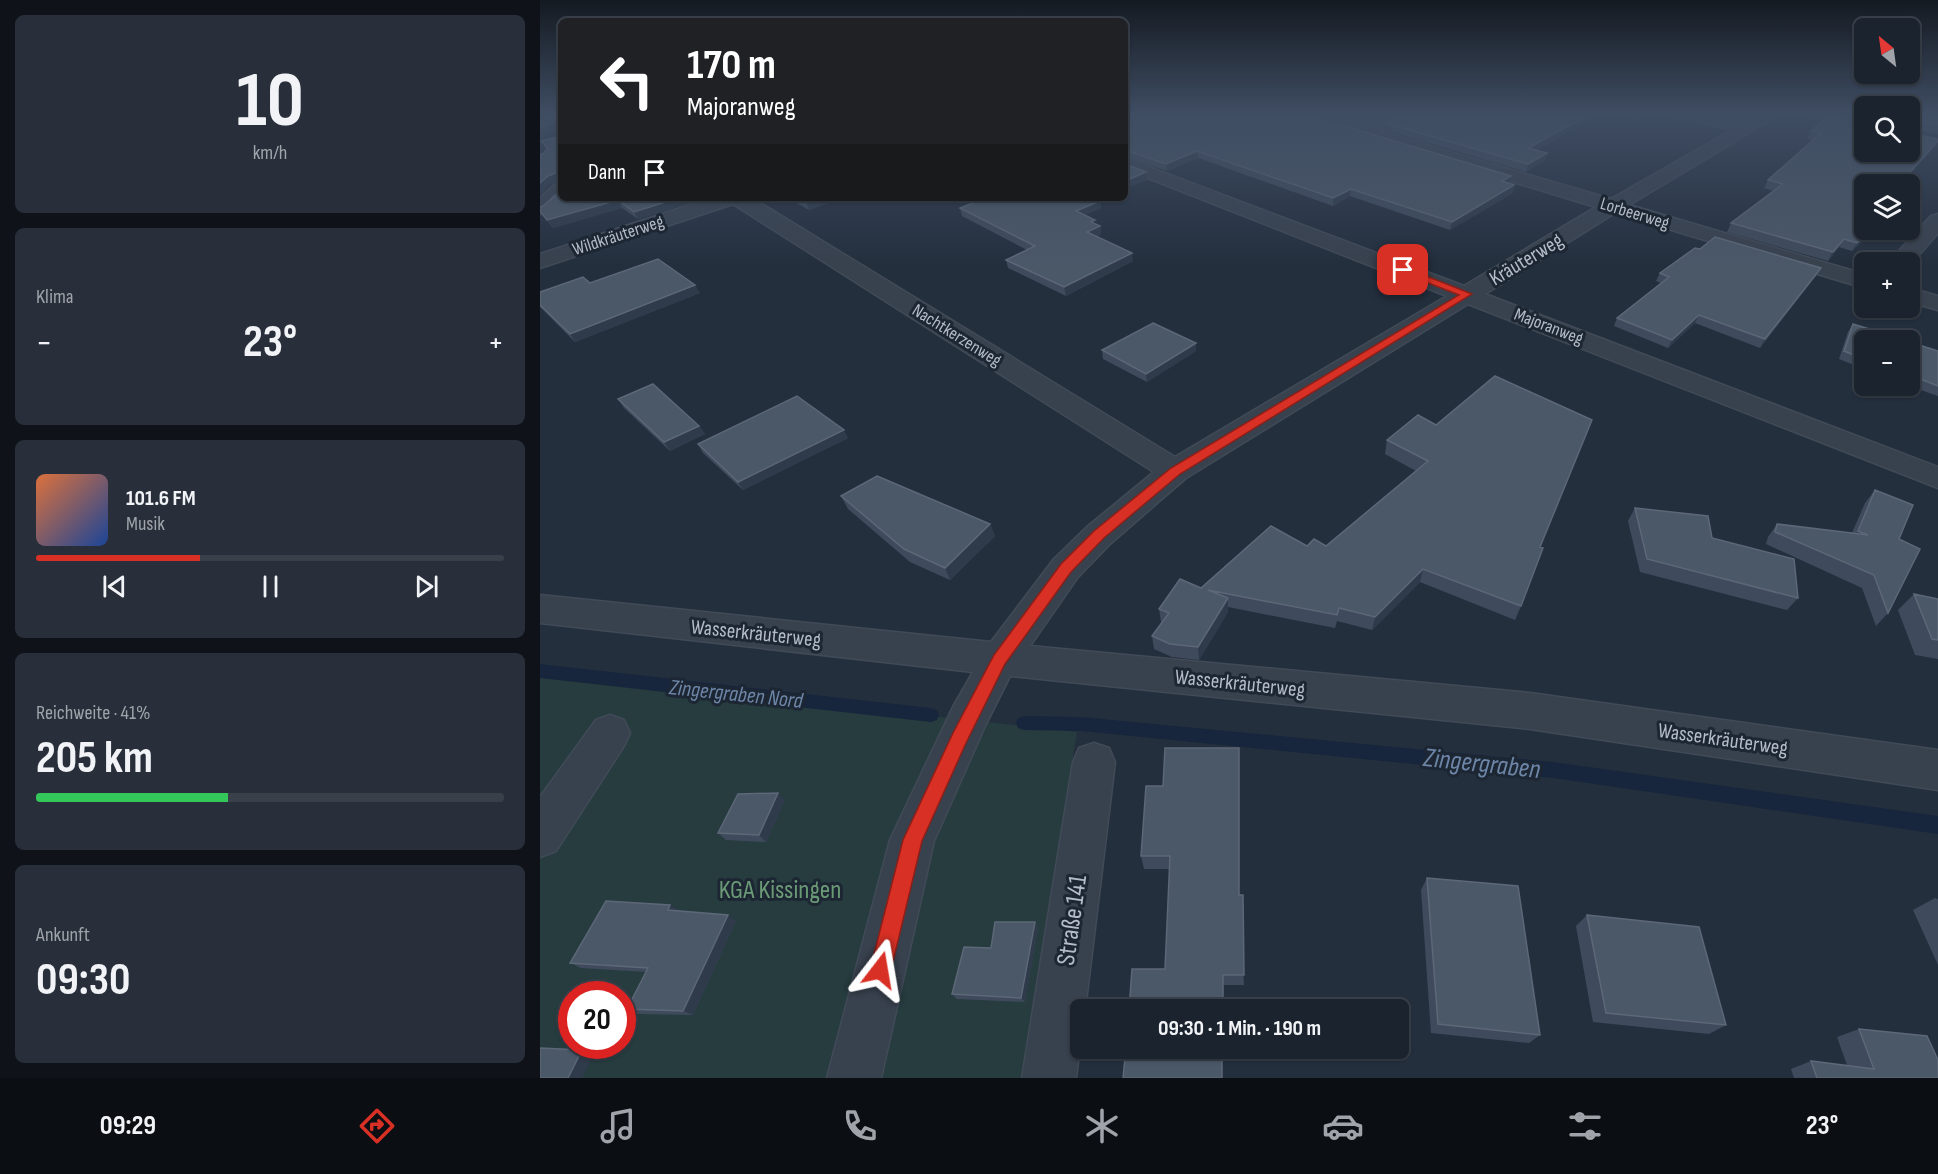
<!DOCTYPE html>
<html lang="de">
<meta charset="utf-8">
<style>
:root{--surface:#1b232e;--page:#282f3a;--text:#f1f3f6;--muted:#a0a4aa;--line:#39404a;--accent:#d93025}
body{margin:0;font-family:"Sofia Sans Condensed",sans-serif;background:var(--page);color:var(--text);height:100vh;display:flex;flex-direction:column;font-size:22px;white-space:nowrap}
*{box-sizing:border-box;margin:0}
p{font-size:20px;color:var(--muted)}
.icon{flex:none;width:33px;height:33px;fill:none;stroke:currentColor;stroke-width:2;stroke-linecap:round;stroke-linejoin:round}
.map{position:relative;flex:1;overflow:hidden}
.drawer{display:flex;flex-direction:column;gap:15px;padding:15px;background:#0f1319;width:540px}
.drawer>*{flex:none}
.top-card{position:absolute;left:18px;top:18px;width:570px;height:183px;border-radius:9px;box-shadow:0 2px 4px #0004,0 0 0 2px var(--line);background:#202124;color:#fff;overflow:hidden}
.needle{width:39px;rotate:331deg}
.tools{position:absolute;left:1314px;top:18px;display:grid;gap:12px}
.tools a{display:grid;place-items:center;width:66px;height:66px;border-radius:9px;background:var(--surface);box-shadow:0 2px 4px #0004,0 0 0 2px var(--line);font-size:30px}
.speed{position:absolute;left:18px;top:981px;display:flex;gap:12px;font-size:30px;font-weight:700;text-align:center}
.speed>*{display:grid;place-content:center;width:78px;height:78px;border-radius:50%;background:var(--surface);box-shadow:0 2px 4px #0004,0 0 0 2px var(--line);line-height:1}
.speed .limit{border:9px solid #d22;background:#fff;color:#111}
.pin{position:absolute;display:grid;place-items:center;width:51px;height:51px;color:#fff;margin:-26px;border-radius:12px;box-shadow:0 3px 9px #0006}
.me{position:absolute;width:66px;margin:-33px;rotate:14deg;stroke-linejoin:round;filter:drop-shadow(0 0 4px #0008)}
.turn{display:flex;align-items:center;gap:21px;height:126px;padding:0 30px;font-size:27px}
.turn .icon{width:78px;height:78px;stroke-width:2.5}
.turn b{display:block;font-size:42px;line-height:51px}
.then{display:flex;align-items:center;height:57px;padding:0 30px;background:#0003;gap:12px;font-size:22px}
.big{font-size:45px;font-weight:700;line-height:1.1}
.drawer .widget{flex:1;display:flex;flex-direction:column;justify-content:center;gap:9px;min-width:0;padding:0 21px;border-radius:9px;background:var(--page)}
.drawer .dial{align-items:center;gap:0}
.dial b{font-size:78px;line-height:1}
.song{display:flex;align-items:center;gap:18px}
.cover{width:72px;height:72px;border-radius:9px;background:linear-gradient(135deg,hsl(20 70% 55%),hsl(220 70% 35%))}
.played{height:6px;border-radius:3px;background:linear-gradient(90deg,var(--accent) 35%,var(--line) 35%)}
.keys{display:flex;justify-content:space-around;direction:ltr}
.heat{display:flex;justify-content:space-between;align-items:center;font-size:33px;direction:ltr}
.charge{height:9px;border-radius:4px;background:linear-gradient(90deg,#34c759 41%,var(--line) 0)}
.trip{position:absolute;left:530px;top:999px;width:339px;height:60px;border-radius:9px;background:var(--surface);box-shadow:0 2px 4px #0004,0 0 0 2px var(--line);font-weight:700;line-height:60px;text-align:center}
.menu{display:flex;height:96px;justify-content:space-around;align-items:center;background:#0b0e12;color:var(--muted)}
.menu .icon{width:42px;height:42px}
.menu .current{color:var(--accent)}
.menu b{font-size:27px;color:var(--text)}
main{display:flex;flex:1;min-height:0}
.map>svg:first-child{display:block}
</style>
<main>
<section class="drawer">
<div class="widget dial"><b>10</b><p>km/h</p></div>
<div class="widget"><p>Klima</p>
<div class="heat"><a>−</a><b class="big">23°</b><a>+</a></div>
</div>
<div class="widget">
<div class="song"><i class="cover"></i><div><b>101.6 FM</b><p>Musik</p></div></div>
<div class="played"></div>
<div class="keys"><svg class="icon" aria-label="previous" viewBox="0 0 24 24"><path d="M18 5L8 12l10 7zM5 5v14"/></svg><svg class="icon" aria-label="pause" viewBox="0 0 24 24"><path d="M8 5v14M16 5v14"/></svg><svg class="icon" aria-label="next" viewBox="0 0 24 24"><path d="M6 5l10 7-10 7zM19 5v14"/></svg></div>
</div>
<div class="widget"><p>Reichweite · 41%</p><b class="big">205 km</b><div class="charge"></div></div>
<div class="widget"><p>Ankunft</p><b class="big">09:30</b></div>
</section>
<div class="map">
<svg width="1398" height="1078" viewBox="0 0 1398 1078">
<rect width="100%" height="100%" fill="#242f3e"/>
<path fill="#263c3f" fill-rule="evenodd" d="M 0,673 L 537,732 L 481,1078 L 0,1078 ZM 32,994 L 82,994 L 82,1046 L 32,1046 Z"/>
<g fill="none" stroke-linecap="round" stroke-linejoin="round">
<path fill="#17263c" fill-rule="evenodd" d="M 0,664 L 391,708 L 397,710 L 399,715 L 397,720 L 391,722 L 0,678 Z
M 484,716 L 541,717 L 1013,762 L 1398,816 L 1398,834 L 1013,778 L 541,731 L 484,730 L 478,728 L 476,723 L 478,718 Z"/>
<defs>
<path id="minor" d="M 753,113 L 779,113 L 822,126 L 848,113 L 869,113 L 839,131 L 1071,199 L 1192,130 L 1137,116 L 1135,113 L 1163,113 L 1204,123 L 1222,113 L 1242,113 L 1089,205 L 1324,274 L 1324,288 L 1075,213 L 945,294 L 1398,467 L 1398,488 L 928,304 L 646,478 L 571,543 L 538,577 L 490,646 L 990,693 L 1398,750 L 1398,790 L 990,729 L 470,676 L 445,726 L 394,841 L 341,1078 L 287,1078 L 350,840 L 414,705 L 433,672 L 0,623 L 0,595 L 451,642 L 514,559 L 547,527 L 614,472 L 193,204 L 0,268 L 0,254 L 171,198 L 212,198 L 635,457 L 907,296 L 585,169 L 585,158 L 924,286 L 1056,207 L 755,116 Z
M 1262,113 L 1293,113 L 1324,120 L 1324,130 L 1264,116 Z
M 21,183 L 22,198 L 7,212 L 0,214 L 0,198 L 14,185 Z
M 1398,214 L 1398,233 L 1370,265 L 1370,262 L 1349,262 L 1391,216 Z
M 1370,288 L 1398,296 L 1398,310 L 1370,302 Z
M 70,715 L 84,720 L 90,733 L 84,746 L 16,851 L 0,857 L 0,797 L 56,720 Z
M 554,743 L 569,748 L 575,762 L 545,1010 L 540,1010 L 540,1046 L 536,1078 L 482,1078 L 533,762 L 539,748 Z"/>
</defs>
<use href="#minor" stroke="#414a57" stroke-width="3"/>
<use href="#minor" fill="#38414e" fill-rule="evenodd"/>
</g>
<path fill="#3f4b5c" d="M 585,113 L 971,176 L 968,183 L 974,185 L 973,193 L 910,230 L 810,196 L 793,206 L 658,158 L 627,171 L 585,157 Z
M 787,113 L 843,113 L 822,124 Z
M 1062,113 L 996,150 L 1007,153 L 1005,160 L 986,172 L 845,130 L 845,123 Z
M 1075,113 L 1111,113 L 1099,120 Z
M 1370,113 L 1398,113 L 1398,134 L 1373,129 L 1373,134 L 1398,141 L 1394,147 L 1361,184 L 1324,184 L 1328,232 L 1323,241 L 1312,251 L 1299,247 L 1288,261 L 1187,232 L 1191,223 L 1234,191 L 1224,188 L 1228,180 L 1273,140 L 1267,139 L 1271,131 L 1289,116 L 1324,152 Z
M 21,136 L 21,198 L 166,198 L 98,219 L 82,208 L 13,228 L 3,216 L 0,211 L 3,206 L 19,192 L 19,181 L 12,183 L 3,154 L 6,149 L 1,141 Z
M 248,198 L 303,198 L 269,210 Z
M 445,198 L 564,198 L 559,200 L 560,201 L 561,208 L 545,215 L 555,224 L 560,226 L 561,234 L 556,237 L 593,261 L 526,296 L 468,268 L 466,260 L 487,250 L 422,216 L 420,208 Z
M 1160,249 L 1281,268 L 1276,276 L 1220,348 L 1155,323 L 1128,348 L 1074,326 L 1077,318 L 1121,283 L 1116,281 L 1120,273 Z
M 0,292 L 160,293 L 35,342 L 0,307 Z
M 1313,324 L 1324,340 L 1324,369 L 1299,359 L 1308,332 Z
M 1370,342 L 1398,351 L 1398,396 L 1369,386 Z
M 656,343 L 656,351 L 607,382 L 563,359 L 562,350 Z
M 78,399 L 159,426 L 165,434 L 130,451 L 84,408 Z
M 878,415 L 1000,547 L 981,606 L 975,620 L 880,582 L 832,630 L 797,621 L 795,628 L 688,607 L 688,612 L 659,660 L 632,657 L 614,649 L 612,636 L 622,622 L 621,622 L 619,609 L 661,588 L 767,546 L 786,546 L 876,471 L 845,454 L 847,440 Z
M 308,438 L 203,490 L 163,453 L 158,444 Z
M 1335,490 L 1348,613 L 1336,626 L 1322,588 L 1226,544 L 1228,537 L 1237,524 L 1312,533 L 1325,503 Z
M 301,496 L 450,524 L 455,536 L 410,580 L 370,562 L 308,509 Z
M 1095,508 L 1258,598 L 1247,610 L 1100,572 L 1088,521 Z
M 1374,594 L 1398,599 L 1398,659 L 1375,655 L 1358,610 Z
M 606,786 L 699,895 L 704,985 L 683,985 L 683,1010 L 589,1010 L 625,969 L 630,869 L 604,869 L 601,856 Z
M 245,800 L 226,842 L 186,840 L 178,833 Z
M 887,878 L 1000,1035 L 989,1043 L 891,1033 L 881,890 Z
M 1395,898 L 1398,899 L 1398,965 L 1373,910 Z
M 140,911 L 196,921 L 153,1015 L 98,1014 L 87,1009 L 106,972 L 41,968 L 30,963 Z
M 1047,915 L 1186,1025 L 1169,1034 L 1053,1022 L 1036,926 Z
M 495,922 L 498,928 L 485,1002 L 417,999 L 412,994 L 451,948 Z
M 1319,1029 L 1398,1078 L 1254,1078 L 1251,1069 L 1271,1061 L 1307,1065 L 1297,1037 Z"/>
<path fill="#2f3b4b" d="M 830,113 L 843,113 L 822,124 L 823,117 Z
M 1052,113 L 1062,113 L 986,155 L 988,148 Z
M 1101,113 L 1111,113 L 1099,120 Z
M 21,115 L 21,124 L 0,139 L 0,129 Z
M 1398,141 L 1394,147 L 1361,184 L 1360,184 Z
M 657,151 L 658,158 L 627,171 L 626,164 Z
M 1007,153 L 1005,160 L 986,172 L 988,164 Z
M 606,172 L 607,180 L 585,189 L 585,181 Z
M 16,173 L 20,181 L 12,183 L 0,195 L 0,183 L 8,176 Z
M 971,176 L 969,183 L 960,189 L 962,181 Z
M 974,185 L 973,193 L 910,230 L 912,222 Z
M 811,189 L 810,196 L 793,206 L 793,198 Z
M 138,198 L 166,198 L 98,219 L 94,212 Z
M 277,198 L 303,198 L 269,210 L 266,202 Z
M 78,200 L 82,208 L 13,228 L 7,220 Z
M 560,201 L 561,208 L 537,219 L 536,211 Z
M 560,226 L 561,234 L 548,240 L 547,232 Z
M 1328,232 L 1323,241 L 1312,251 L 1317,243 Z
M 1304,239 L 1299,247 L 1288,261 L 1293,252 Z
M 592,253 L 593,261 L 526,296 L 524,287 Z
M 1281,268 L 1276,276 L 1220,348 L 1225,339 Z
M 155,285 L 160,293 L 35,342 L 30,334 Z
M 1159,315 L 1155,323 L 1128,348 L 1132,340 Z
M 656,343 L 656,351 L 607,382 L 606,374 Z
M 159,426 L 165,434 L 130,451 L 124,442 Z
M 304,430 L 308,438 L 203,490 L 198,482 Z
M 450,524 L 455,536 L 410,580 L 405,568 Z
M 883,569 L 880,582 L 832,630 L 835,617 Z
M 688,598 L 688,612 L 659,660 L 658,647 Z
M 238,793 L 245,800 L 226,842 L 219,835 Z
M 130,905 L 140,911 L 128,910 Z
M 188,915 L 196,921 L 153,1015 L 143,1011 Z
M 495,922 L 498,928 L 485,1002 L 481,998 Z
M 42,1050 L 54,1054 L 42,1078 L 28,1078 Z"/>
<path fill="#4b5868" stroke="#5c6777" stroke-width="1.5" d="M 0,113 L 21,113 L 21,115 L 0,129 Z
M 585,113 L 761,113 L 971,176 L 962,181 L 974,185 L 912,222 L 811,189 L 793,198 L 657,151 L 626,164 L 585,150 Z
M 811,113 L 830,113 L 823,117 Z
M 863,113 L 1052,113 L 988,148 L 1007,153 L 988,164 L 845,123 Z
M 1370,113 L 1398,113 L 1398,125 L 1373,121 L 1373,134 L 1398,139 L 1398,141 L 1362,181 L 1343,176 L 1341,184 L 1324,184 L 1324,230 L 1329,230 L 1328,232 L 1317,243 L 1304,239 L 1293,252 L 1191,223 L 1243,184 L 1228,180 L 1281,133 L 1271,131 L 1289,116 L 1324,123 L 1324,152 L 1370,152 Z
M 21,136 L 21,198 L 138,198 L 94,212 L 78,200 L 7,220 L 0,211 L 0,207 L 3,206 L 19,192 L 19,175 L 16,173 L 8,176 L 0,183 L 0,154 L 3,154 L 8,148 L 1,141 Z
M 585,164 L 606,172 L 585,181 Z
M 258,198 L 277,198 L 266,202 Z
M 445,198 L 553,198 L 560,201 L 536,211 L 555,220 L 551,222 L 560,226 L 547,232 L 592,253 L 524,287 L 466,260 L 495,246 L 420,208 Z
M 1175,237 L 1281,268 L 1225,339 L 1159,315 L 1132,340 L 1077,318 L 1129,277 L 1120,273 L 1155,248 L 1160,249 Z
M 118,259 L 155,285 L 30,334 L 0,305 L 0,292 L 43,277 L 50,283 Z
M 613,323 L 656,343 L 606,374 L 562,350 Z
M 1313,324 L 1365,340 L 1324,340 L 1324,359 L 1304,351 Z
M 1370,342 L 1398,351 L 1398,386 L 1370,375 Z
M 955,376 L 1052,420 L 1000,547 L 1003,548 L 981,606 L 883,569 L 835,617 L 799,608 L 797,615 L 668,590 L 688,598 L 658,647 L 630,644 L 612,636 L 629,613 L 619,609 L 640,579 L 661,588 L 731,526 L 767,546 L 774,539 L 786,546 L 888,461 L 847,440 L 878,415 L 896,425 Z
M 113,384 L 159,426 L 124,442 L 78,399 Z
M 257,396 L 304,430 L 198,482 L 158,444 Z
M 337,476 L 450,524 L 405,568 L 364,549 L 301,496 Z
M 1335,490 L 1373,505 L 1359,539 L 1380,549 L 1348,613 L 1334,575 L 1235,532 L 1237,524 L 1328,535 L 1318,531 Z
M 1095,508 L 1168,516 L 1172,538 L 1254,559 L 1258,598 L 1107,559 Z
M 1374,594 L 1398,599 L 1398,640 L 1392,639 Z
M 625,748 L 699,748 L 699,895 L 703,895 L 704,975 L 683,975 L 683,1010 L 589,1010 L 592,969 L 625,969 L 630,856 L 601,856 L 606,786 L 623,786 Z
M 238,793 L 219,835 L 178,833 L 198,794 Z
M 887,878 L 978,886 L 1000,1035 L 898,1024 Z
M 66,901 L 130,905 L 128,910 L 188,915 L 143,1011 L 87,1009 L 108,968 L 30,963 Z
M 1047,915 L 1159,927 L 1186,1025 L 1066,1013 Z
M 455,922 L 495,922 L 481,998 L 412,994 L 424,947 L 451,948 Z
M 1319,1029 L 1387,1036 L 1398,1060 L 1398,1078 L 1277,1078 L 1271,1061 L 1334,1069 Z
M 0,1048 L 42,1050 L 28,1078 L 0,1078 Z
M 586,1048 L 682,1048 L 682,1078 L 583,1078 Z"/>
<linearGradient id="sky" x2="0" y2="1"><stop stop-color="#141a22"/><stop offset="0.43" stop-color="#3f4d63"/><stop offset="1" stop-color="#3f4d63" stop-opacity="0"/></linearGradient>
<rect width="1398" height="264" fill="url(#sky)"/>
<path fill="#d93025" stroke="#8d1f18" stroke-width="1.5" d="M 860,268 L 866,268 L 932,294 L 640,474 L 564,538 L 531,572 L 465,664 L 426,743 L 382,841 L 351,970 L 348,977 L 340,980 L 333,977 L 330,970 L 363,840 L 413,733 L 454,655 L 521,564 L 554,531 L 631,468 L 919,295 L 860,272 Z"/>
<g text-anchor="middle" stroke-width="6" stroke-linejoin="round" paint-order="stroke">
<g font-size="18" fill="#b4bcc9" stroke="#1d2633">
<text transform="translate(1095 213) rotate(17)" y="6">Lorbeerweg</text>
<text transform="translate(78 235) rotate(-18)" y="6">Wildkräuterweg</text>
<text transform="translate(1009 326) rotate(21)" y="6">Majoranweg</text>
<text transform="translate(417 335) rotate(32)" y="6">Nachtkerzenweg</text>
</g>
<g font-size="21" fill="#b4bcc9" stroke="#1d2633">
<text transform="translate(986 259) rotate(-31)" y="7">Kräuterweg</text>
<text transform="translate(216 633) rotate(6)" y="7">Wasserkräuterweg</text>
<text transform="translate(700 683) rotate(6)" y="7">Wasserkräuterweg</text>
<text transform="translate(1183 739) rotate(8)" y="7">Wasserkräuterweg</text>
</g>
<g font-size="22" font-style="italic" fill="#6d86a8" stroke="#1d2633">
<text transform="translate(196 693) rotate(6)" y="8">Zingergraben Nord</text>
</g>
<g font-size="26" fill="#6b9a76" stroke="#1d2633">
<text x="240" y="898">KGA Kissingen</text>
</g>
<g font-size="26" fill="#b4bcc9" stroke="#1d2633">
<text transform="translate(531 920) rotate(-82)" y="9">Straße 141</text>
</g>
<g font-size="27" font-style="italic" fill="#6d86a8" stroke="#1d2633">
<text transform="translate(942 763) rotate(6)" y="9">Zingergraben</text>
</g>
</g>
</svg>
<div class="tools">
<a><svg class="needle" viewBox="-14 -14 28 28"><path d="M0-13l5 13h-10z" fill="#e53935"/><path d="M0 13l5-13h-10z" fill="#a0a4aa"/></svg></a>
<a><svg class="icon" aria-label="search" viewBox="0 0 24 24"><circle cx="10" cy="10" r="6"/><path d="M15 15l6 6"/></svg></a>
<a><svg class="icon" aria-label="layers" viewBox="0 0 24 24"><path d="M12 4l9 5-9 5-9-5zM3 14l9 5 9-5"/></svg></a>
<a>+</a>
<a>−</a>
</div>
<div class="speed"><div class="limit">20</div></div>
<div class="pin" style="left:863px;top:270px;background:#d93025"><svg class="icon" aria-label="arrive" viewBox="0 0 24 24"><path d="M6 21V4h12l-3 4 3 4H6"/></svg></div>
<svg class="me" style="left:340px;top:970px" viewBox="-20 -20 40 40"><path d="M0-17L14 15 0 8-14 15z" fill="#d93025" stroke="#fff" stroke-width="4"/></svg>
<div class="trip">09:30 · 1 Min. · 190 m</div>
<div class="top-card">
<div class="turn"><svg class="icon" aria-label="left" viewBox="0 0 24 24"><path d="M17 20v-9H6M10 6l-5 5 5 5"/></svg><div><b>170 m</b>Majoranweg</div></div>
<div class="then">Dann<svg class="icon" aria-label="arrive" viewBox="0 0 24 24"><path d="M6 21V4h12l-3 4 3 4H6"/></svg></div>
</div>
</div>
</main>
<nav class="menu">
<b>09:29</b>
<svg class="icon current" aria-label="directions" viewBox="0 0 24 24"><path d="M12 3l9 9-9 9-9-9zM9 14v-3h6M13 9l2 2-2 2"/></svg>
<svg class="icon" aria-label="music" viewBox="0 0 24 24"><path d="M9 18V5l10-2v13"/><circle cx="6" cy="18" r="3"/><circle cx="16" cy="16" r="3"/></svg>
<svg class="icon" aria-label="phone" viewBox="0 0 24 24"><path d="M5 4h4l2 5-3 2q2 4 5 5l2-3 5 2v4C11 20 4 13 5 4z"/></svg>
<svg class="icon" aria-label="climate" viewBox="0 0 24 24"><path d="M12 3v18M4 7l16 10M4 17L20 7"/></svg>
<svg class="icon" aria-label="car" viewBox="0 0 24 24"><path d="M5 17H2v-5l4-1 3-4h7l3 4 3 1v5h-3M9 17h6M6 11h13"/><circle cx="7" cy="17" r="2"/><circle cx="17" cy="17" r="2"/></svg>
<svg class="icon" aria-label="filters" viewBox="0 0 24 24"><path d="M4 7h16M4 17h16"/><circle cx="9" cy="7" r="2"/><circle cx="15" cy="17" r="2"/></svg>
<b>23°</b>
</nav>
